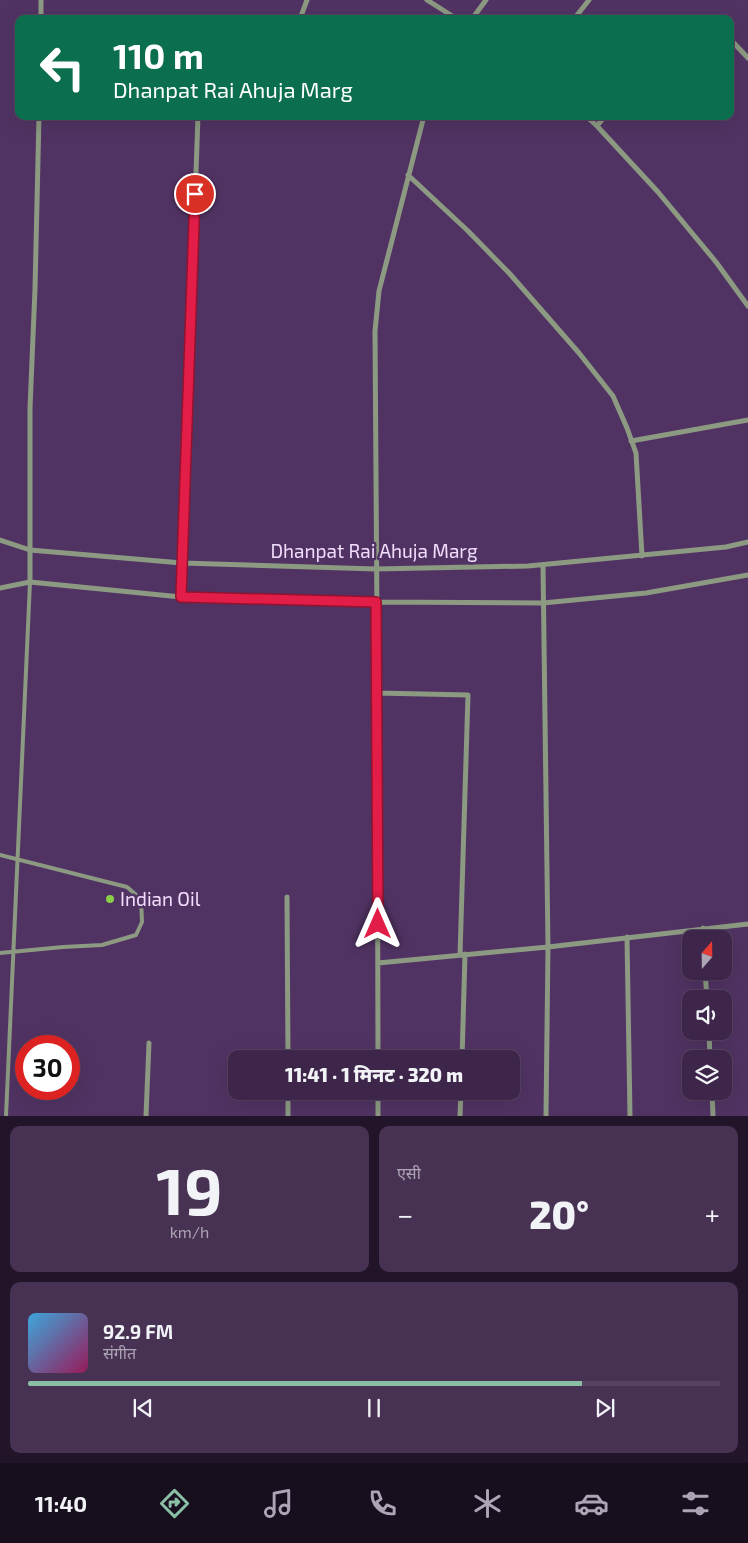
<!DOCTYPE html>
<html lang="hi">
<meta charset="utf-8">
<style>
:root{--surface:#3d264a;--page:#483254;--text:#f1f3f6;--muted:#ada5b5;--line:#564362;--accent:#8abfa5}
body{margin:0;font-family:"Exo 2","Noto Sans Devanagari",sans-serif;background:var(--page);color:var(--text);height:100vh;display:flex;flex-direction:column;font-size:19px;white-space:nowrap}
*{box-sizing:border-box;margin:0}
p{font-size:16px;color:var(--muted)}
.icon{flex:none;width:28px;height:28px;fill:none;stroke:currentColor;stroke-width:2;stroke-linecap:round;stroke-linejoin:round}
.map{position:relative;height:1116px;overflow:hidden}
.details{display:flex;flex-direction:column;gap:10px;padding:10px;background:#221529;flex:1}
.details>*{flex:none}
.banner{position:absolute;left:15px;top:15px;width:719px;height:105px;border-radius:10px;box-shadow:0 5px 20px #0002,0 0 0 1px var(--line);background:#0b6e4f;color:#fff;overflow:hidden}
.needle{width:32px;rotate:20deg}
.controls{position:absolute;left:682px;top:930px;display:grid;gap:10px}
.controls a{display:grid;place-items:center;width:50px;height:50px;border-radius:10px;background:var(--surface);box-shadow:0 5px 20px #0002,0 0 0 1px var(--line);font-size:25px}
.speed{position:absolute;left:15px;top:1035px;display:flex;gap:10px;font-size:25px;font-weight:700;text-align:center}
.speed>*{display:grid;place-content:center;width:65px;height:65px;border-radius:50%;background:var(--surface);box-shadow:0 5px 20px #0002,0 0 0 1px var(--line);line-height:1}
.speed .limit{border:8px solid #d22;background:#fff;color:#111}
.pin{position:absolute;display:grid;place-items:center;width:42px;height:42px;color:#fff;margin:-21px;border:2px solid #fff;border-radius:50%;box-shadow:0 1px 5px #0007}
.me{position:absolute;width:55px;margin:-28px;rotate:0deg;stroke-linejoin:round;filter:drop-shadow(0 0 4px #0008)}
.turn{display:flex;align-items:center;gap:18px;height:105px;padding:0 15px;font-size:22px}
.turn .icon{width:65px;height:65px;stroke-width:2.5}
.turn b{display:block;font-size:35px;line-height:42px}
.big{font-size:38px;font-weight:800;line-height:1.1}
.details .tile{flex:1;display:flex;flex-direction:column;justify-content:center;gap:8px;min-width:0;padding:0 18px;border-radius:10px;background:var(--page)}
.details .dial{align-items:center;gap:0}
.dial b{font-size:65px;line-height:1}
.song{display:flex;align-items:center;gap:15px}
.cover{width:60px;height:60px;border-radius:8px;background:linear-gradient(135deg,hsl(200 70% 55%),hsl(330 70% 35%))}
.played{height:5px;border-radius:2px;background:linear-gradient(90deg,var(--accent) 80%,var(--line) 80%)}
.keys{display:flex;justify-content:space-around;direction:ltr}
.heat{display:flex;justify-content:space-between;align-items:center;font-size:28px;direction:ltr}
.details .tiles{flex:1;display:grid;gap:10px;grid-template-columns:1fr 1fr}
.tile:last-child{grid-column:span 2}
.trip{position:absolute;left:228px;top:1050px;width:292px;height:50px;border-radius:10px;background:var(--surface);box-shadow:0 5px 20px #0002,0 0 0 1px var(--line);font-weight:800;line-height:50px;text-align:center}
.menu{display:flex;height:80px;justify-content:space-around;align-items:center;background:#180f1e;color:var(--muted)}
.menu .icon{width:35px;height:35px}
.menu .current{color:var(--accent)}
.menu b{font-size:22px;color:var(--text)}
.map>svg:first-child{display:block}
</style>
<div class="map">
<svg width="748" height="1116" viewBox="0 0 748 1116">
<rect width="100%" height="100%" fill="#513363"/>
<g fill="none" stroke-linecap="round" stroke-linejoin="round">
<path stroke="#8c9a82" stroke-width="4" d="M 0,855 L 127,887 L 141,899 L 142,922 L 136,935 L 102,945 L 63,947 L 0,953
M 6,1116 L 30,582"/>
<path stroke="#8c9a82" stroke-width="5" d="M 427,0 L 457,19
M 41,18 L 52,19
M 41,19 L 41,0
M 300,19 L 307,0
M 472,19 L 486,0
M 574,19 L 589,0
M 730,39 L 748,58
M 586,116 L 597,126 L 658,192 L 716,262 L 748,306
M 597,126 L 605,116
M 408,175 L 468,231 L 510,274 L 579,353 L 613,396 L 627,428 L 636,453 L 642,556
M 631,441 L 748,420
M 0,540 L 30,550 L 182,563 L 376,569 L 528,566 L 726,547 L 748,542
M 543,565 L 548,947 L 546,1116
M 30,582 L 30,408 L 35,289 L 39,116
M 0,588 L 30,582 L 181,597 L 376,602 L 543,603 L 646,593 L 748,575
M 181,597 L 198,116
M 377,693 L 468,695 L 460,955
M 287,897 L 288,1059
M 703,928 L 704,939
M 627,937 L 630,1116
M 378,963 L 548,947 L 748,924
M 705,971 L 707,999
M 709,1031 L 710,1059
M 378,1059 L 377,619 L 375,331 L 379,291 L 424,116
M 462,1059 L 465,954
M 288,1091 L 288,1116
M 712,1091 L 713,1116
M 146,1116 L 149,1043
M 378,1116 L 378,1091
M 460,1116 L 461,1091"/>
</g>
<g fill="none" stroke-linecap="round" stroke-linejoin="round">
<defs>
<path id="route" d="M 195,194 L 181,597 L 376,602 L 378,924"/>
</defs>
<use href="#route" stroke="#92132f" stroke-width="12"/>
<use href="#route" stroke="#e11d48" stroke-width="9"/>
</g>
<circle fill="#8bce47" stroke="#513363" stroke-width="2" cx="110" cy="899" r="5"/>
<g text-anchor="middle" stroke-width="5" stroke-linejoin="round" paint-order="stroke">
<g font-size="19" fill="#f0defc" stroke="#513363">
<text x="374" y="558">Dhanpat Rai Ahuja Marg</text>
</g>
<g font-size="19" fill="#f0defc" stroke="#513363" text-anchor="start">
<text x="120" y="906">Indian Oil</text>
</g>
</g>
</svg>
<div class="controls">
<a><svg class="needle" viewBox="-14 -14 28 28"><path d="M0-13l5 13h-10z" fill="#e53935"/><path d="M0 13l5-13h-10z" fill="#ada5b5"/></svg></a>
<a><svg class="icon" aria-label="sound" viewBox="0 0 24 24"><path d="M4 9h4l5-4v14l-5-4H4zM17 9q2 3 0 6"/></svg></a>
<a><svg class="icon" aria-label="layers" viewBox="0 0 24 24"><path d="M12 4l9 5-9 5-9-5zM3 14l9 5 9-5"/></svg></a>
</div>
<div class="speed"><div class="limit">30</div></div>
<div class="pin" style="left:195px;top:194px;background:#d93025"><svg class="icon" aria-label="arrive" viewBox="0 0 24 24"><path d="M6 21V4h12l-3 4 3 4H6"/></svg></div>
<svg class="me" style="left:378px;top:924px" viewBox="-20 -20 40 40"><path d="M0-17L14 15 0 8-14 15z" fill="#e11d48" stroke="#fff" stroke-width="4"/></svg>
<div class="trip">11:41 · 1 मिनट · 320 m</div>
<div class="banner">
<div class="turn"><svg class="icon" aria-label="left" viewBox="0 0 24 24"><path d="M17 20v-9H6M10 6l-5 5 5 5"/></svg><div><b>110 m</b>Dhanpat Rai Ahuja Marg</div></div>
</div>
</div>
<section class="details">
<div class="tiles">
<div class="tile dial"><b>19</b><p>km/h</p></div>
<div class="tile"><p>एसी</p>
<div class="heat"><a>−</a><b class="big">20°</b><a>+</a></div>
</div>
<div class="tile">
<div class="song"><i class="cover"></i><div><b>92.9 FM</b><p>संगीत</p></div></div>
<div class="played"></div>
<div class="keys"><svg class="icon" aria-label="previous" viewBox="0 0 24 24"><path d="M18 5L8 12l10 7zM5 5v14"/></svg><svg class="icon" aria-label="pause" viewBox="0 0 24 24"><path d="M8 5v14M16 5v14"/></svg><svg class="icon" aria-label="next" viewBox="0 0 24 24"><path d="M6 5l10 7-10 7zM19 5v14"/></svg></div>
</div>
</div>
</section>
<nav class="menu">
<b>11:40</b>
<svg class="icon current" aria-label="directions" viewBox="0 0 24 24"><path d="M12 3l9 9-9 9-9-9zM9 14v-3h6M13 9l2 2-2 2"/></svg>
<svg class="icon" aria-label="music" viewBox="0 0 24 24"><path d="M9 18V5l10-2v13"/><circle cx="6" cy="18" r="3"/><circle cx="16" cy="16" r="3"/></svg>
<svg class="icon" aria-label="phone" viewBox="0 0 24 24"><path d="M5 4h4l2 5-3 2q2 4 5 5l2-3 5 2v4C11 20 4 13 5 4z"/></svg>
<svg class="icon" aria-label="climate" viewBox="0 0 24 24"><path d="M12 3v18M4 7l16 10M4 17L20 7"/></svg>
<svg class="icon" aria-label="car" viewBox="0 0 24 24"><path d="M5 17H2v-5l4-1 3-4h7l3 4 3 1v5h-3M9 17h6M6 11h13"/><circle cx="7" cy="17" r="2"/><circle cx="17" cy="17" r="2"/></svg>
<svg class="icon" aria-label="filters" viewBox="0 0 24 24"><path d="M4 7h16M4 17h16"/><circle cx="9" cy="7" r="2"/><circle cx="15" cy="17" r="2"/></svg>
</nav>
